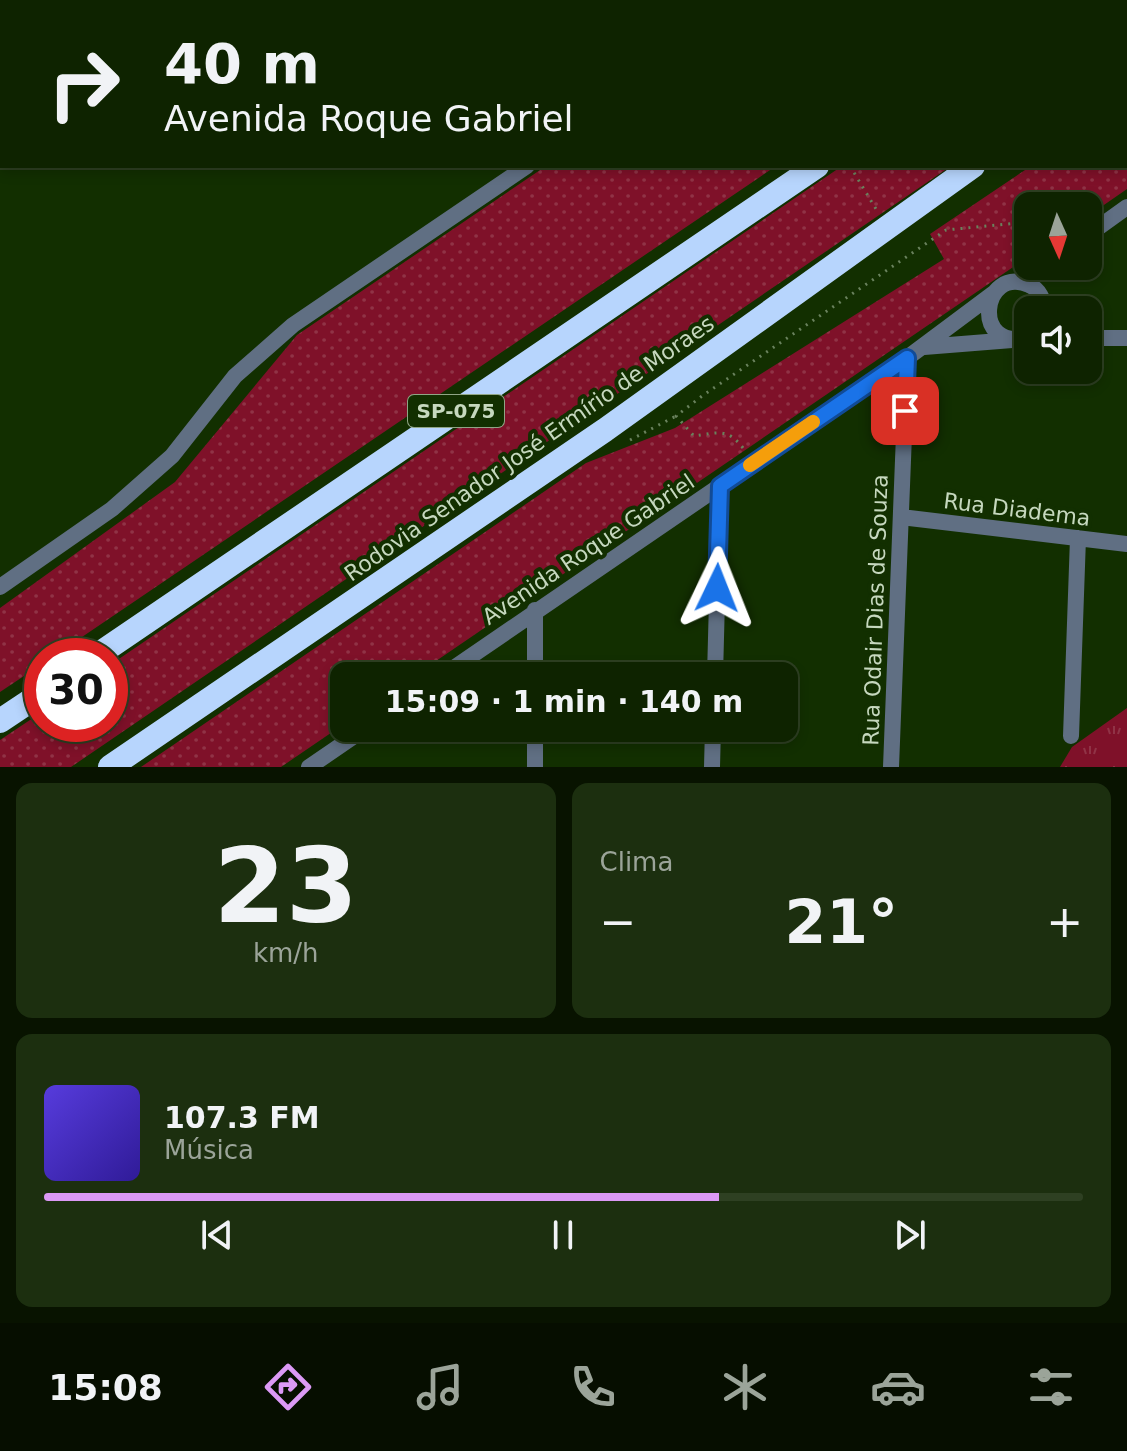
<!DOCTYPE html>
<html lang="pt">
<meta charset="utf-8">
<style>
:root{--surface:#0e2300;--page:#1c2f0f;--text:#f1f3f6;--muted:#9ba499;--line:#2e4022;--accent:#db99f5}
body{margin:0;font-family:"DejaVu Sans",sans-serif;background:var(--page);color:var(--text);height:100vh;display:flex;flex-direction:column;font-size:30px;white-space:nowrap}
*{box-sizing:border-box;margin:0}
p{font-size:26px;color:var(--muted)}
.icon{flex:none;width:44px;height:44px;fill:none;stroke:currentColor;stroke-width:2;stroke-linecap:round;stroke-linejoin:round}
.map{position:relative;height:767px;overflow:hidden}
.drawer{display:flex;flex-direction:column;gap:16px;padding:16px;background:#081300;flex:1}
.drawer>*{flex:none}
.banner{position:absolute;left:0px;top:0px;width:1128px;height:168px;box-shadow:0 4px 12px #0003,0 0 0 2px var(--line);background:#0e2300;color:var(--text);overflow:hidden}
.needle{width:52px;rotate:177deg}
.controls{position:absolute;left:1014px;top:192px;display:grid;gap:16px}
.controls a{display:grid;place-items:center;width:88px;height:88px;border-radius:16px;background:var(--surface);box-shadow:0 4px 12px #0003,0 0 0 2px var(--line);font-size:40px}
.speed{position:absolute;left:24px;top:638px;display:flex;gap:16px;font-size:40px;font-weight:700;text-align:center}
.speed>*{display:grid;place-content:center;width:104px;height:104px;border-radius:50%;background:var(--surface);box-shadow:0 4px 12px #0003,0 0 0 2px var(--line);line-height:1}
.speed .limit{border:12px solid #d22;background:#fff;color:#111}
.pin{position:absolute;display:grid;place-items:center;width:68px;height:68px;color:#fff;margin:-34px;border-radius:16px;box-shadow:0 4px 12px #0006}
.me{position:absolute;width:88px;margin:-44px;rotate:2deg;stroke-linejoin:round;filter:drop-shadow(0 0 6px #0008)}
.turn{display:flex;align-items:center;gap:28px;height:168px;padding:0 32px;font-size:36px}
.turn .icon{width:104px;height:104px;stroke-width:2.5}
.turn b{display:block;font-size:56px;line-height:68px}
.big{font-size:60px;font-weight:700;line-height:1.1}
.drawer .card{flex:1;display:flex;flex-direction:column;justify-content:center;gap:12px;min-width:0;padding:0 28px;border-radius:16px;background:var(--page)}
.drawer .dial{align-items:center;gap:0}
.dial b{font-size:104px;line-height:1}
.song{display:flex;align-items:center;gap:24px}
.cover{width:96px;height:96px;border-radius:12px;background:linear-gradient(135deg,hsl(250 70% 55%),hsl(250 70% 35%))}
.played{height:8px;border-radius:4px;background:linear-gradient(90deg,var(--accent) 65%,var(--line) 65%)}
.keys{display:flex;justify-content:space-around;direction:ltr}
.heat{display:flex;justify-content:space-between;align-items:center;font-size:44px;direction:ltr}
.drawer .tiles{flex:1;display:grid;gap:16px;grid-template-columns:1fr 1fr}
.card:last-child{grid-column:span 2}
.trip{position:absolute;left:330px;top:662px;width:468px;height:80px;border-radius:16px;background:var(--surface);box-shadow:0 4px 12px #0003,0 0 0 2px var(--line);font-weight:700;line-height:80px;text-align:center}
.menu{display:flex;height:128px;justify-content:space-around;align-items:center;background:#060e00;color:var(--muted)}
.menu .icon{width:56px;height:56px}
.menu .active{color:var(--accent)}
.menu b{font-size:36px;color:var(--text)}
.map>svg:first-child{display:block}
</style>
<div class="map">
<svg width="1127" height="767" viewBox="0 0 1127 767">
<defs>
<pattern id="grass-dots" width="8" height="8" patternUnits="userSpaceOnUse" patternTransform="scale(2)"><rect width="8" height="8" fill="#7f1129"/><path d="M2 2h.1M6 6h.1" fill="none" stroke="#903346" stroke-width="1.8" stroke-linecap="round"/></pattern>
<pattern id="park-tufts" width="24" height="20" patternUnits="userSpaceOnUse" patternTransform="scale(2)"><rect width="24" height="20" fill="#7f1129"/><path d="M3 7l-1-3M5 7V3M7 7l1-3M15 17l-1-3M17 17v-4M19 17l1-3" fill="none" stroke="#903346"/></pattern>
</defs>
<rect width="100%" height="100%" fill="#122f00"/>
<path fill="url(#grass-dots)" d="M 791,0 L 1021,0 L 788,2 Z
M 1127,107 L 1127,189 L 1088,216 L 1088,206 L 1028,206 L 1028,257 L 414,676 L 344,676 L 344,724 L 281,767 L 141,767 L 586,463 L 675,428 L 944,259 L 930,234 L 1031,166 L 1126,166 Z
M 546,166 L 776,166 L 54,656 L 42,656 L 42,664 L 0,692 L 0,608 L 175,482 L 297,335 Z
M 842,166 L 951,166 L 71,767 L 0,767 L 0,740 L 42,712 L 42,724 L 110,724 L 110,665 Z"/>
<path fill="url(#park-tufts)" d="M 1127,708 L 1127,767 L 1060,767 L 1072,747 Z"/>
<g fill="none" stroke-linecap="round" stroke-linejoin="round">
<path stroke="#6a825d" stroke-width="3" stroke-dasharray="2 6" stroke-linecap="butt" d="M 900,0 L 901,2
M 794,2 L 797,0
M 850,166 L 876,209
M 630,440 L 676,416
M 743,448 C 727,427 717,433 694,436 L 676,416 L 702,396 L 946,230 L 1028,222"/>
<path stroke="#606f83" stroke-width="16" d="M 674,0 L 676,2
M 767,2 L 770,0
M 1088,235 L 1127,207
M 1018,282 L 1043,266
M 1028,337 C 971,353 981,264 1029,285 C 1039,289 1044,300 1045,310
M 1088,338 L 1127,338
M 924,347 L 1012,340
M 901,517 L 1127,544
M 0,587 L 112,509 L 172,456 L 235,376 L 293,325 L 527,166
M 535,610 L 535,676
M 442,676 L 907,358 L 994,293
M 715,676 L 720,486
M 1071,736 L 1078,538
M 309,767 L 366,728
M 535,767 L 535,728
M 712,767 L 713,728
M 891,767 L 907,358"/>
<path stroke="#b7d5fd" stroke-width="24" d="M 1058,2 L 1061,0
M 1126,63 L 1127,63
M 1126,88 L 1127,87
M 96,656 L 817,166
M 0,721 L 42,693
M 110,767 L 605,430 L 973,166"/>
</g>
<g fill="none" stroke-linecap="round" stroke-linejoin="round">
<defs>
<path id="route" d="M 717,588 L 720,486 L 907,358 L 905,411"/>
</defs>
<use href="#route" stroke="#114b97" stroke-width="20"/>
<use href="#route" stroke="#1a73e8" stroke-width="14"/>
<path stroke="#f59e0b" stroke-width="14" d="M 750,465 L 813,422"/>
</g>
<g text-anchor="middle" stroke-width="8" stroke-linejoin="round" paint-order="stroke">
<rect fill="#122f00" stroke="#90a585" stroke-width="2" x="408" y="395" width="96" height="32" rx="6"/>
<g font-size="20" font-weight="bold" fill="#c6d8be">
<text x="456" y="418">SP-075</text>
</g>
<g font-size="22" fill="#c6d8be" stroke="#122f00">
<text transform="translate(529 448) rotate(-35)" y="8">Rodovia Senador José Ermírio de Moraes</text>
<text transform="translate(1017 509) rotate(7)" y="8">Rua Diadema</text>
<text transform="translate(588 549) rotate(-34)" y="8">Avenida Roque Gabriel</text>
<text transform="translate(875 610) rotate(-88)" y="8">Rua Odair Dias de Souza</text>
</g>
</g>
</svg>
<div class="controls">
<a><svg class="needle" viewBox="-14 -14 28 28"><path d="M0-13l5 13h-10z" fill="#e53935"/><path d="M0 13l5-13h-10z" fill="#9ba499"/></svg></a>
<a><svg class="icon" aria-label="sound" viewBox="0 0 24 24"><path d="M4 9h4l5-4v14l-5-4H4zM17 9q2 3 0 6"/></svg></a>
</div>
<div class="speed"><div class="limit">30</div></div>
<div class="pin" style="left:905px;top:411px;background:#d93025"><svg class="icon" aria-label="arrive" viewBox="0 0 24 24"><path d="M6 21V4h12l-3 4 3 4H6"/></svg></div>
<svg class="me" style="left:717px;top:588px" viewBox="-20 -20 40 40"><path d="M0-17L14 15 0 8-14 15z" fill="#1a73e8" stroke="#fff" stroke-width="4"/></svg>
<div class="trip">15:09 · 1 min · 140 m</div>
<div class="banner">
<div class="turn"><svg class="icon" aria-label="right" viewBox="0 0 24 24"><path d="M7 20v-9h11M14 6l5 5-5 5"/></svg><div><b>40 m</b>Avenida Roque Gabriel</div></div>
</div>
</div>
<section class="drawer">
<div class="tiles">
<div class="card dial"><b>23</b><p>km/h</p></div>
<div class="card"><p>Clima</p>
<div class="heat"><a>−</a><b class="big">21°</b><a>+</a></div>
</div>
<div class="card">
<div class="song"><i class="cover"></i><div><b>107.3 FM</b><p>Música</p></div></div>
<div class="played"></div>
<div class="keys"><svg class="icon" aria-label="previous" viewBox="0 0 24 24"><path d="M18 5L8 12l10 7zM5 5v14"/></svg><svg class="icon" aria-label="pause" viewBox="0 0 24 24"><path d="M8 5v14M16 5v14"/></svg><svg class="icon" aria-label="next" viewBox="0 0 24 24"><path d="M6 5l10 7-10 7zM19 5v14"/></svg></div>
</div>
</div>
</section>
<nav class="menu">
<b>15:08</b>
<svg class="icon active" aria-label="directions" viewBox="0 0 24 24"><path d="M12 3l9 9-9 9-9-9zM9 14v-3h6M13 9l2 2-2 2"/></svg>
<svg class="icon" aria-label="music" viewBox="0 0 24 24"><path d="M9 18V5l10-2v13"/><circle cx="6" cy="18" r="3"/><circle cx="16" cy="16" r="3"/></svg>
<svg class="icon" aria-label="phone" viewBox="0 0 24 24"><path d="M5 4h4l2 5-3 2q2 4 5 5l2-3 5 2v4C11 20 4 13 5 4z"/></svg>
<svg class="icon" aria-label="climate" viewBox="0 0 24 24"><path d="M12 3v18M4 7l16 10M4 17L20 7"/></svg>
<svg class="icon" aria-label="car" viewBox="0 0 24 24"><path d="M5 17H2v-5l4-1 3-4h7l3 4 3 1v5h-3M9 17h6M6 11h13"/><circle cx="7" cy="17" r="2"/><circle cx="17" cy="17" r="2"/></svg>
<svg class="icon" aria-label="filters" viewBox="0 0 24 24"><path d="M4 7h16M4 17h16"/><circle cx="9" cy="7" r="2"/><circle cx="15" cy="17" r="2"/></svg>
</nav>
